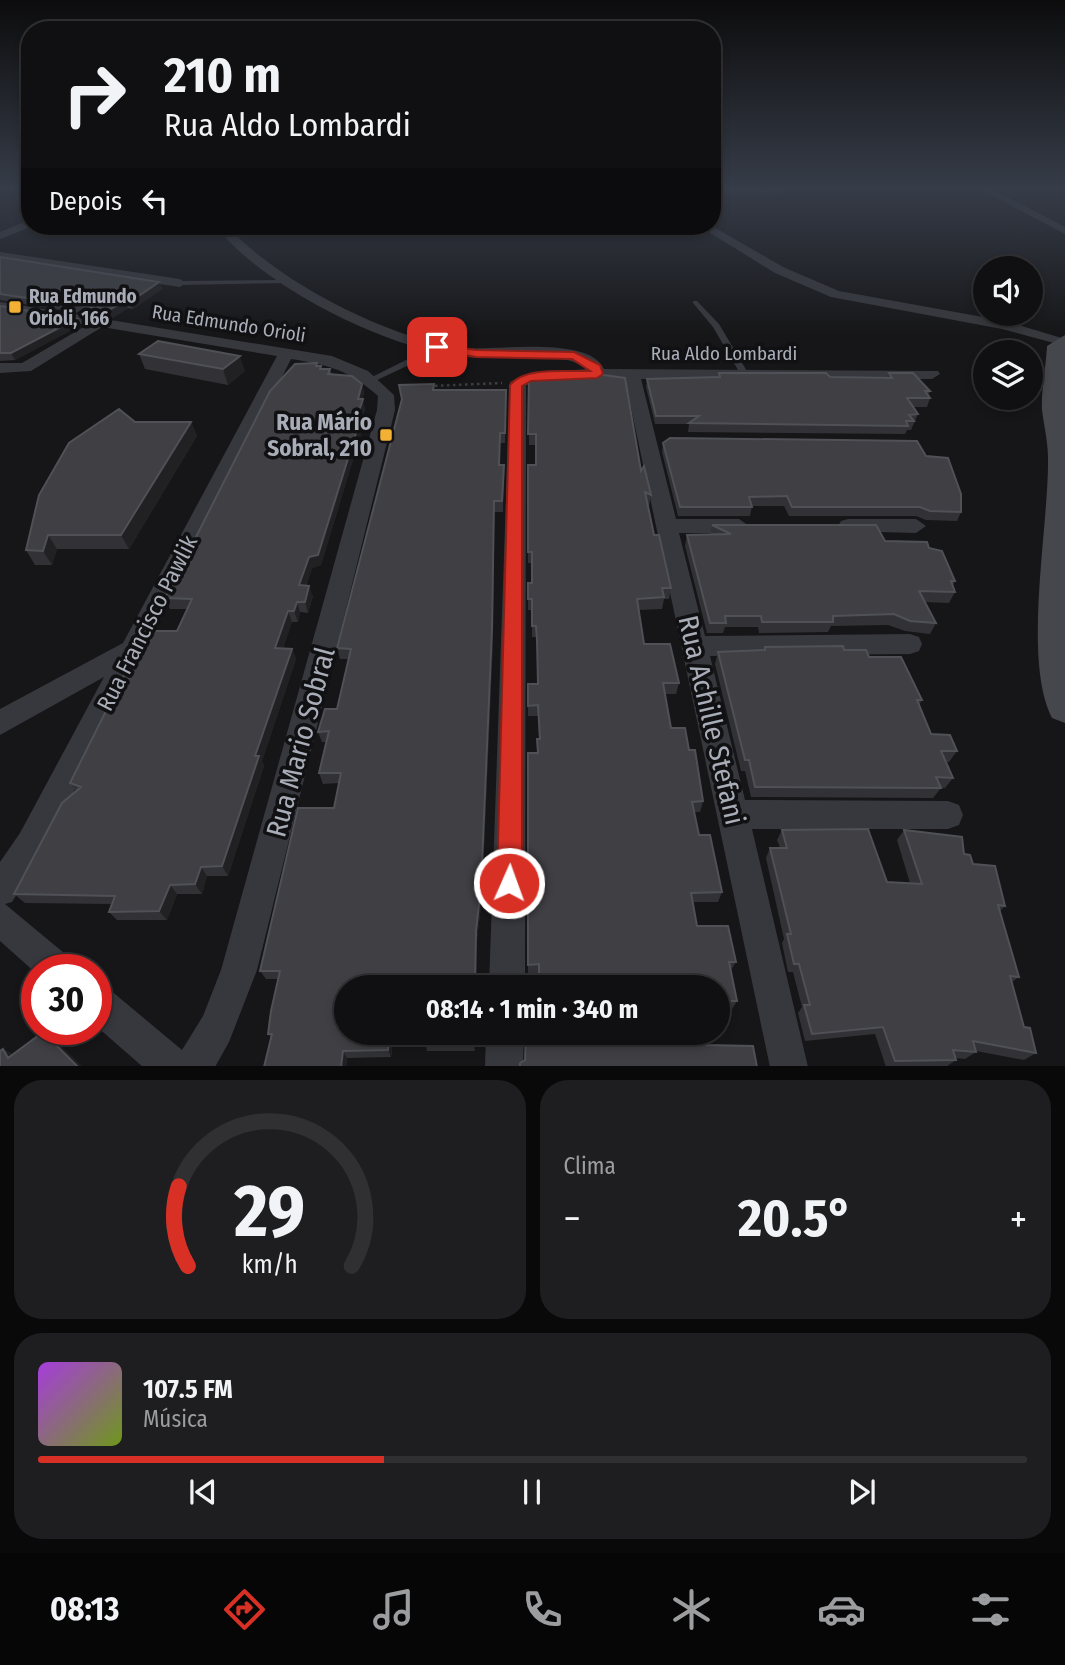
<!DOCTYPE html>
<html lang="pt">
<meta charset="utf-8">
<style>
:root{--surface:#101012;--page:#1e1e20;--text:#f1f3f6;--muted:#9c9d9f;--line:#303032;--accent:#d93025}
body{margin:0;font-family:"Fira Sans Condensed",sans-serif;background:var(--page);color:var(--text);height:100vh;display:flex;flex-direction:column;font-size:26px;white-space:nowrap}
*{box-sizing:border-box;margin:0}
p{font-size:23px;color:var(--muted)}
.icon{flex:none;width:38px;height:38px;fill:none;stroke:currentColor;stroke-width:2;stroke-linecap:round;stroke-linejoin:round}
.map{position:relative;height:1066px;overflow:hidden}
.sheet{display:flex;flex-direction:column;gap:14px;padding:14px;background:#09090a;flex:1}
.sheet>*{flex:none}
.guide{position:absolute;left:21px;top:21px;width:700px;height:214px;border-radius:28px;box-shadow:0 4px 10px #0003,0 0 0 2px var(--line);background:#101012;color:var(--text);overflow:hidden}
.buttons{position:absolute;left:973px;top:256px;display:grid;gap:14px}
.buttons a{display:grid;place-items:center;width:70px;height:70px;border-radius:50%;background:var(--surface);box-shadow:0 4px 10px #0003,0 0 0 2px var(--line);font-size:35px}
.speed{position:absolute;left:21px;top:954px;display:flex;gap:14px;font-size:35px;font-weight:700;text-align:center}
.speed>*{display:grid;place-content:center;width:91px;height:91px;border-radius:50%;background:var(--surface);box-shadow:0 4px 10px #0003,0 0 0 2px var(--line);line-height:1}
.speed .limit{border:10px solid #d22;background:#fff;color:#111}
.pin{position:absolute;display:grid;place-items:center;width:60px;height:60px;color:#fff;margin:-30px;border-radius:14px;box-shadow:0 4px 10px #0006}
.me{position:absolute;width:77px;margin:-38px;rotate:2deg;stroke-linejoin:round;filter:drop-shadow(0 0 5px #0008)}
.turn{display:flex;align-items:center;gap:24px;height:147px;padding:0 28px;font-size:32px}
.turn .icon{width:91px;height:91px;stroke-width:2.5}
.turn b{display:block;font-size:49px;line-height:60px}
.then{display:flex;align-items:center;height:66px;padding:0 28px;background:#0003;gap:14px;font-size:26px}
.big{font-size:52px;font-weight:700;line-height:1.1}
.sheet .widget{flex:1;display:flex;flex-direction:column;justify-content:center;gap:10px;min-width:0;padding:0 24px;border-radius:28px;background:var(--page)}
.sheet .dial{align-items:center;gap:0}
.dial svg{height:182px;overflow:visible;fill:none;stroke:var(--line);stroke-width:7;stroke-linecap:round;text-anchor:middle}
.dial text{fill:var(--text);stroke:none}
.song{display:flex;align-items:center;gap:21px}
.cover{width:84px;height:84px;border-radius:10px;background:linear-gradient(135deg,hsl(280 70% 55%),hsl(80 70% 35%))}
.played{height:7px;border-radius:4px;background:linear-gradient(90deg,var(--accent) 35%,var(--line) 35%)}
.keys{display:flex;justify-content:space-around;direction:ltr}
.heat{display:flex;justify-content:space-between;align-items:center;font-size:38px;direction:ltr}
.sheet .tiles{flex:1;display:grid;gap:14px;grid-template-columns:1fr 1fr}
.widget:last-child{grid-column:span 2}
.trip{position:absolute;left:334px;top:975px;width:396px;height:70px;border-radius:35px;background:var(--surface);box-shadow:0 4px 10px #0003,0 0 0 2px var(--line);font-weight:700;line-height:70px;text-align:center}
.tabs{display:flex;height:112px;justify-content:space-around;align-items:center;background:#060607;color:var(--muted)}
.tabs .icon{width:49px;height:49px}
.tabs .selected{color:var(--accent)}
.tabs b{font-size:32px;color:var(--text)}
.map>svg:first-child{display:block}
</style>
<div class="map">
<svg width="1065" height="1067" viewBox="0 0 1065 1067">
<rect width="100%" height="100%" fill="#161618"/>
<g fill="none" stroke-linecap="round" stroke-linejoin="round">
<path stroke="#3d3f44" stroke-width="2.5" stroke-dasharray="2.5 3.5" stroke-linecap="butt" d="M 429,386 L 502,383"/>
<path fill="#37383d" fill-rule="evenodd" d="M 284,280 L 286,281 L 286,283 L 180,285 L 177,283 L 180,281 Z
M 693,301 L 697,301 L 719,324 L 748,373 L 747,375 L 741,375 L 713,327 L 693,303 Z
M 468,352 L 472,354 L 471,356 L 411,364 L 373,382 L 370,382 L 366,380 L 406,360 Z"/>
<path fill="#37383d" fill-rule="evenodd" d="M 712,187 L 806,187 L 771,195 L 712,193 Z
M 976,187 L 988,187 L 1065,227 L 1065,234 Z
M 30,220 L 30,226 L 33,226 L 0,239 L 0,232 Z
M 46,226 L 116,226 L 87,233 Z
M 216,226 L 228,226 C 274,280 390,339 461,348 C 493,351 589,335 604,369 L 938,371 L 940,374 L 932,379 L 641,379 L 676,519 L 739,519 L 749,526 L 739,533 L 679,533 L 705,636 L 910,634 L 919,637 L 922,644 L 919,651 L 910,654 L 710,656 L 745,800 L 948,801 L 959,805 L 963,815 L 959,825 L 948,829 L 752,829 L 808,1067 L 770,1067 L 625,379 L 526,385 L 525,987 L 489,987 L 510,382 L 531,373 L 588,369 C 550,346 505,361 463,357 C 388,349 261,286 216,226 Z
M 699,226 L 712,226 L 783,267 L 839,291 L 1005,321 L 1065,339 L 1065,346 L 1002,329 L 831,297 L 775,273 Z
M 0,252 L 180,279 L 186,283 L 180,287 L 0,260 Z
M 0,302 L 332,356 L 368,371 L 394,395 L 395,410 L 257,970 L 229,1042 L 215,1067 L 143,1067 L 96,1026 L 96,984 L 109,989 L 182,1050 L 203,1016 L 221,970 L 377,410 L 378,396 C 349,370 329,365 291,359 L 42,855 L 12,902 L 5,904 L 70,958 L 75,970 L 37,970 L 37,974 L 0,941 L 0,862 L 20,833 L 104,677 L 0,735 L 0,709 L 123,643 L 277,356 L 102,327 L 31,371 L 0,373 L 0,363 L 22,363 L 87,325 L 0,310 Z
M 848,519 L 916,519 L 926,526 L 916,533 L 841,531 L 838,526 L 841,521 Z
M 486,1032 L 524,1032 L 523,1067 L 485,1067 Z"/>
<path fill="#45474d" fill-rule="evenodd" d="M 1065,335 L 1065,723 L 1052,718 C 1022,659 1049,527 1048,458 C 1048,442 1044,426 1042,410 C 1041,389 1046,367 1047,346 Z"/>
</g>
<path fill="#323236" d="M 0,257 L 159,282 L 162,289 L 133,309 L 128,308 L 112,318 L 0,300 Z
M 0,306 L 79,326 L 15,360 L 0,361 Z
M 139,354 L 245,371 L 228,385 L 145,369 Z
M 317,363 L 318,366 L 321,366 L 322,369 L 330,369 L 332,374 L 362,384 L 364,393 L 362,399 L 365,409 L 361,422 L 362,430 L 321,565 L 312,568 L 306,586 L 313,596 L 308,613 L 300,612 L 298,622 L 292,622 L 283,648 L 292,649 L 296,659 L 262,761 L 264,766 L 228,876 L 207,876 L 202,894 L 177,894 L 167,920 L 117,920 L 109,912 L 111,904 L 25,903 L 14,894 L 76,791 L 70,783 L 177,631 L 187,609 L 170,609 L 165,598 Z
M 719,373 L 830,377 L 887,377 L 889,373 L 930,391 L 928,396 L 930,398 L 927,407 L 912,407 L 918,414 L 911,430 L 907,430 L 905,434 L 688,432 L 689,424 L 655,424 L 646,387 L 647,379 L 718,377 Z
M 529,377 L 641,471 L 651,495 L 649,506 L 648,505 L 654,535 L 671,588 L 669,599 L 664,599 L 662,609 L 639,610 L 644,644 L 679,683 L 676,694 L 665,694 L 671,728 L 689,750 L 703,801 L 700,812 L 694,812 L 699,835 L 722,892 L 718,902 L 692,902 L 697,926 L 736,962 L 731,970 L 737,1001 L 732,1009 L 718,1009 L 718,987 L 539,973 L 528,973 L 528,753 L 537,753 L 539,739 L 538,716 L 528,716 L 528,684 L 538,684 L 537,651 L 536,637 L 532,637 L 532,610 L 528,610 L 528,583 L 532,583 L 532,563 L 528,563 L 528,465 L 536,465 L 536,445 L 529,445 Z
M 399,385 L 434,390 L 506,390 L 505,443 L 500,443 L 499,465 L 504,465 L 503,512 L 494,512 L 493,640 L 482,897 L 477,940 L 346,1032 L 475,1032 L 475,1051 L 427,1051 L 425,1041 L 393,1041 L 391,1057 L 347,1058 L 346,1067 L 264,1067 L 271,1037 L 268,1034 L 278,979 L 266,979 L 260,971 L 334,808 L 339,783 L 323,784 L 319,773 L 326,742 L 322,742 L 318,732 L 337,709 L 348,659 L 340,659 L 337,648 L 402,401 Z
M 135,422 L 191,422 L 197,436 L 129,549 L 57,549 L 52,565 L 35,565 L 26,550 Z
M 663,443 L 926,456 L 961,512 L 957,521 L 926,520 L 916,516 L 789,516 L 784,506 L 752,506 L 750,516 L 678,516 L 662,452 Z
M 712,525 L 885,541 L 929,548 L 955,581 L 953,585 L 955,592 L 949,603 L 924,602 L 936,623 L 930,634 L 905,631 L 888,625 L 831,626 L 828,632 L 759,633 L 758,627 L 725,627 L 723,633 L 707,633 L 685,546 L 687,535 L 710,535 Z
M 765,647 L 844,650 L 869,657 L 922,700 L 919,705 L 931,734 L 957,751 L 949,762 L 946,762 L 953,778 L 945,788 L 941,788 L 933,798 L 751,797 L 745,771 L 741,771 L 715,664 L 718,652 L 763,651 Z
M 782,830 L 887,882 L 910,883 L 897,840 L 904,830 L 964,854 L 1005,906 L 1000,911 L 1019,977 L 1012,982 L 1024,1027 L 1036,1053 L 1024,1060 L 976,1051 L 976,1052 L 965,1059 L 956,1058 L 956,1060 L 946,1067 L 886,1067 L 875,1034 L 805,1041 L 798,1013 L 802,1007 L 793,972 L 788,972 L 782,943 L 784,939 L 766,858 L 770,848 L 780,848 L 777,840 Z"/>
<path fill="#212124" d="M 159,282 L 162,289 L 133,309 L 130,302 Z
M 125,301 L 128,308 L 112,318 L 109,310 Z
M 76,319 L 79,326 L 15,360 L 11,353 Z
M 240,356 L 245,371 L 228,385 L 223,369 Z
M 362,384 L 364,393 L 359,409 L 358,399 Z
M 363,399 L 365,409 L 361,422 L 362,430 L 321,565 L 312,568 L 302,596 L 299,585 Z
M 191,422 L 197,436 L 129,549 L 121,535 Z
M 494,501 L 493,640 L 482,897 L 477,940 L 476,987 L 475,987 L 476,931 Z
M 48,535 L 57,549 L 52,565 L 43,551 Z
M 309,586 L 313,596 L 308,613 L 305,602 Z
M 297,602 L 300,612 L 298,622 L 294,611 Z
M 288,611 L 292,622 L 279,658 L 275,648 Z
M 292,649 L 296,659 L 262,761 L 264,766 L 228,876 L 222,866 L 255,756 Z
M 201,867 L 207,876 L 202,894 L 195,884 Z
M 170,885 L 177,894 L 167,920 L 159,911 Z
M 43,1032 L 54,1039 L 83,1067 L 78,1067 Z
M 474,1032 L 475,1032 L 475,1051 L 473,1044 Z
M 390,1034 L 393,1041 L 391,1057 L 388,1050 Z
M 3,1049 L 15,1055 L 8,1058 Z
M 343,1051 L 347,1058 L 346,1067 L 341,1067 Z"/>
<path fill="#3f3f44" stroke="#4f5156" stroke-width="2" d="M 0,257 L 159,282 L 130,302 L 125,301 L 109,310 L 0,294 Z
M 0,306 L 76,319 L 11,353 L 0,353 Z
M 158,341 L 240,356 L 223,369 L 139,354 Z
M 317,363 L 316,366 L 321,366 L 320,369 L 330,369 L 328,374 L 352,376 L 362,384 L 358,399 L 363,399 L 356,420 L 360,420 L 318,555 L 309,557 L 299,585 L 309,586 L 305,602 L 297,602 L 294,611 L 288,611 L 275,648 L 292,649 L 255,756 L 259,756 L 222,866 L 201,867 L 195,884 L 170,885 L 159,911 L 109,912 L 115,896 L 14,894 L 62,803 L 81,787 L 70,783 L 146,631 L 177,631 L 192,599 L 165,598 L 270,391 L 295,364 Z
M 719,373 L 826,373 L 830,377 L 892,378 L 889,373 L 913,373 L 930,391 L 925,391 L 930,398 L 907,398 L 918,414 L 909,415 L 914,421 L 906,421 L 908,426 L 689,423 L 699,416 L 656,416 L 647,379 L 720,377 Z
M 596,374 L 625,378 L 641,471 L 644,466 L 651,495 L 645,492 L 654,535 L 659,535 L 671,588 L 662,588 L 664,597 L 637,599 L 644,644 L 670,644 L 679,683 L 663,683 L 671,728 L 685,728 L 689,750 L 695,750 L 703,801 L 692,802 L 699,835 L 710,835 L 722,892 L 691,893 L 697,926 L 728,926 L 736,962 L 729,962 L 737,1001 L 718,1001 L 718,987 L 539,987 L 539,964 L 528,965 L 528,753 L 538,753 L 537,739 L 540,739 L 538,705 L 528,706 L 528,684 L 538,684 L 537,640 L 536,626 L 532,626 L 532,599 L 528,599 L 528,583 L 532,583 L 532,552 L 528,552 L 528,465 L 536,465 L 536,434 L 528,434 L 529,377 Z
M 434,384 L 433,390 L 506,390 L 505,433 L 500,433 L 499,465 L 504,465 L 502,501 L 494,501 L 492,629 L 481,887 L 476,931 L 475,987 L 346,987 L 346,1032 L 474,1032 L 473,1044 L 425,1044 L 425,1034 L 390,1034 L 388,1050 L 343,1051 L 341,1067 L 264,1067 L 272,1034 L 268,1034 L 271,1011 L 280,971 L 260,971 L 298,808 L 334,808 L 341,773 L 319,773 L 329,731 L 318,732 L 325,709 L 337,709 L 351,649 L 337,648 L 402,399 L 399,385 Z
M 119,409 L 135,422 L 191,422 L 121,535 L 48,535 L 43,551 L 26,550 L 39,495 L 69,443 Z
M 670,438 L 917,441 L 926,456 L 948,458 L 961,494 L 961,512 L 930,511 L 920,507 L 792,507 L 787,496 L 749,497 L 752,507 L 680,507 L 663,443 Z
M 712,525 L 876,525 L 885,541 L 927,542 L 929,548 L 942,551 L 955,581 L 951,581 L 955,592 L 919,591 L 936,623 L 910,621 L 894,614 L 833,616 L 833,622 L 762,622 L 761,616 L 725,616 L 726,623 L 710,623 L 687,535 L 731,534 Z
M 843,646 L 844,650 L 866,650 L 869,657 L 901,657 L 922,700 L 917,700 L 931,734 L 950,735 L 957,751 L 941,751 L 953,778 L 936,777 L 941,788 L 755,787 L 749,760 L 745,760 L 718,652 L 765,650 L 765,647 Z
M 868,829 L 887,882 L 922,884 L 904,830 L 962,837 L 964,854 L 970,855 L 973,864 L 995,866 L 1005,906 L 998,905 L 1019,977 L 1010,976 L 1024,1027 L 1030,1028 L 1036,1053 L 973,1041 L 976,1052 L 953,1050 L 956,1060 L 895,1061 L 883,1027 L 812,1034 L 804,1005 L 810,1005 L 799,964 L 794,964 L 787,934 L 791,934 L 770,848 L 787,848 L 782,830 Z
M 43,1032 L 78,1067 L 0,1067 L 0,1051 L 3,1049 L 8,1058 Z
M 526,1032 L 704,1032 L 706,1045 L 753,1046 L 757,1067 L 520,1067 L 520,1063 L 525,1060 Z"/>
<linearGradient id="sky" x2="0" y2="1"><stop stop-color="#0c0c0d"/><stop offset="0.56" stop-color="#363c48"/><stop offset="1" stop-color="#363c48" stop-opacity="0"/></linearGradient>
<rect width="1065" height="336" fill="url(#sky)"/>
<path fill="#d93025" stroke="#8d1f18" stroke-width="2" d="M 437,344 L 476,350 L 574,352 L 600,365 L 603,374 L 597,378 L 531,381 L 522,386 L 522,883 L 518,892 L 509,895 L 501,892 L 497,883 L 510,385 C 525,366 568,372 590,371 L 572,359 L 476,357 L 433,350 L 433,345 Z"/>
<g fill="#f2b134" stroke="#111113" stroke-width="2.5">
<rect x="8" y="300" width="14" height="14" rx="3.5"/>
<rect x="379" y="428" width="14" height="14" rx="3.5"/>
</g>
<g text-anchor="middle" stroke-width="7" stroke-linejoin="round" paint-order="stroke">
<g font-size="19" font-weight="bold" fill="#a8adb8" stroke="#111113" text-anchor="start">
<text x="29" y="303">Rua Edmundo<tspan x="29" dy="22">Orioli, 166</tspan></text>
</g>
<g font-size="19" fill="#a8adb8" stroke="#111113">
<text transform="translate(229 323) rotate(9)" y="7">Rua Edmundo Orioli</text>
<text x="724" y="360">Rua Aldo Lombardi</text>
</g>
<g font-size="23" font-weight="bold" fill="#a8adb8" stroke="#111113" text-anchor="end">
<text x="372" y="430">Rua Mário<tspan x="372" dy="26">Sobral, 210</tspan></text>
</g>
<g font-size="23" fill="#a8adb8" stroke="#111113">
<text transform="translate(147 623) rotate(-63)" y="8">Rua Francisco Pawlik</text>
</g>
<g font-size="28" fill="#a8adb8" stroke="#111113">
<text transform="translate(712 720) rotate(77)" y="10">Rua Achille Stefani</text>
<text transform="translate(300 742) rotate(-75)" y="10">Rua Mario Sobral</text>
</g>
</g>
</svg>
<div class="buttons">
<a><svg class="icon" aria-label="sound" viewBox="0 0 24 24"><path d="M4 9h4l5-4v14l-5-4H4zM17 9q2 3 0 6"/></svg></a>
<a><svg class="icon" aria-label="layers" viewBox="0 0 24 24"><path d="M12 4l9 5-9 5-9-5zM3 14l9 5 9-5"/></svg></a>
</div>
<div class="speed"><div class="limit">30</div></div>
<div class="pin" style="left:437px;top:347px;background:#d93025"><svg class="icon" aria-label="arrive" viewBox="0 0 24 24"><path d="M6 21V4h12l-3 4 3 4H6"/></svg></div>
<svg class="me" style="left:509px;top:883px" viewBox="-20 -20 40 40"><circle r="17" fill="#d93025" stroke="#fff" stroke-width="3"/><path d="M0-11L8 9 0 5-8 9z" fill="#fff"/></svg>
<div class="trip">08:14 · 1 min · 340 m</div>
<div class="guide">
<div class="turn"><svg class="icon" aria-label="right" viewBox="0 0 24 24"><path d="M7 20v-9h11M14 6l5 5-5 5"/></svg><div><b>210 m</b>Rua Aldo Lombardi</div></div>
<div class="then">Depois<svg class="icon" aria-label="left" viewBox="0 0 24 24"><path d="M17 20v-9H6M10 6l-5 5 5 5"/></svg></div>
</div>
</div>
<section class="sheet">
<div class="tiles">
<div class="widget dial"><svg viewBox="0 0 100 80">
<path d="M14 69A42 42 0 1 1 86 69"/>
<path d="M14 69A42 42 0 0 1 10 34" stroke="#d93025"/>
<text x="50" y="56" font-size="32" font-weight="700">29</text>
<text x="50" y="72" font-size="11">km/h</text>
</svg></div>
<div class="widget"><p>Clima</p>
<div class="heat"><a>−</a><b class="big">20.5°</b><a>+</a></div>
</div>
<div class="widget">
<div class="song"><i class="cover"></i><div><b>107.5 FM</b><p>Música</p></div></div>
<div class="played"></div>
<div class="keys"><svg class="icon" aria-label="previous" viewBox="0 0 24 24"><path d="M18 5L8 12l10 7zM5 5v14"/></svg><svg class="icon" aria-label="pause" viewBox="0 0 24 24"><path d="M8 5v14M16 5v14"/></svg><svg class="icon" aria-label="next" viewBox="0 0 24 24"><path d="M6 5l10 7-10 7zM19 5v14"/></svg></div>
</div>
</div>
</section>
<nav class="tabs">
<b>08:13</b>
<svg class="icon selected" aria-label="directions" viewBox="0 0 24 24"><path d="M12 3l9 9-9 9-9-9zM9 14v-3h6M13 9l2 2-2 2"/></svg>
<svg class="icon" aria-label="music" viewBox="0 0 24 24"><path d="M9 18V5l10-2v13"/><circle cx="6" cy="18" r="3"/><circle cx="16" cy="16" r="3"/></svg>
<svg class="icon" aria-label="phone" viewBox="0 0 24 24"><path d="M5 4h4l2 5-3 2q2 4 5 5l2-3 5 2v4C11 20 4 13 5 4z"/></svg>
<svg class="icon" aria-label="climate" viewBox="0 0 24 24"><path d="M12 3v18M4 7l16 10M4 17L20 7"/></svg>
<svg class="icon" aria-label="car" viewBox="0 0 24 24"><path d="M5 17H2v-5l4-1 3-4h7l3 4 3 1v5h-3M9 17h6M6 11h13"/><circle cx="7" cy="17" r="2"/><circle cx="17" cy="17" r="2"/></svg>
<svg class="icon" aria-label="filters" viewBox="0 0 24 24"><path d="M4 7h16M4 17h16"/><circle cx="9" cy="7" r="2"/><circle cx="15" cy="17" r="2"/></svg>
</nav>
